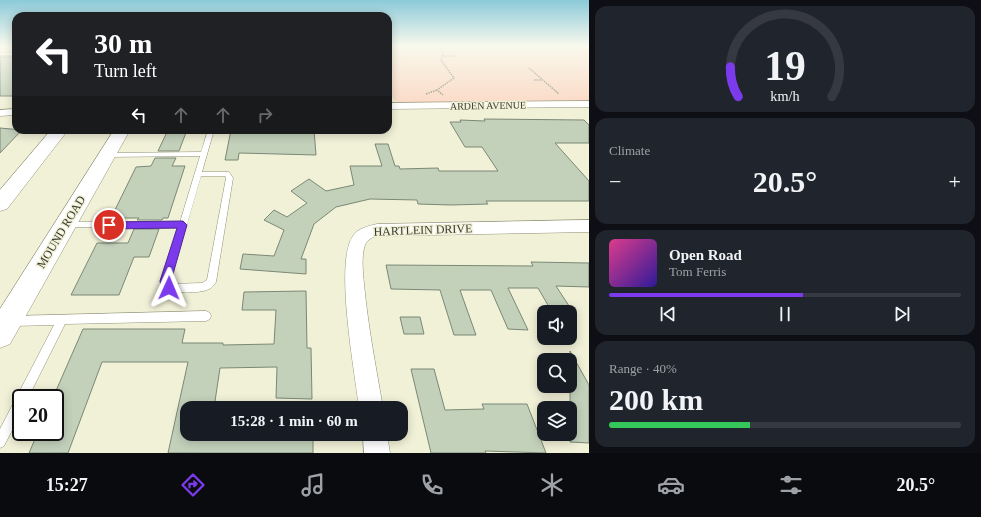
<!DOCTYPE html>
<meta charset="utf-8">
<style>
:root{--surface:#171b24;--page:#20242c;--text:#f1f3f6;--muted:#9ea1a6;--line:#363941;--accent:#7c3aed}
body{margin:0;font-family:"Times New Roman",serif;background:var(--page);color:var(--text);height:100vh;display:flex;flex-direction:column;font-size:15px;white-space:nowrap}
*{box-sizing:border-box;margin:0}
p{font-size:13px;color:var(--muted)}
.icon{flex:none;width:22px;height:22px;fill:none;stroke:currentColor;stroke-width:2;stroke-linecap:round;stroke-linejoin:round}
.map{position:relative;flex:1;overflow:hidden}
.sheet{display:flex;flex-direction:column;gap:6px;padding:6px;background:#0d0f14;width:392px}
.sheet>*{flex:none}
.guide{position:absolute;left:12px;top:12px;width:380px;height:122px;border-radius:12px;box-shadow:0 2px 10px #0003;background:#202124;color:#fff;overflow:hidden}
.buttons{position:absolute;left:537px;top:305px;display:grid;gap:8px}
.buttons a{display:grid;place-items:center;width:40px;height:40px;border-radius:8px;background:var(--surface);box-shadow:0 2px 10px #0003;font-size:20px}
.speed{position:absolute;left:12px;top:389px;display:flex;gap:8px;font-size:20px;font-weight:700;text-align:center}
.speed>*{display:grid;place-content:center;width:52px;height:52px;border-radius:50%;background:var(--surface);box-shadow:0 2px 10px #0003;line-height:1}
.speed .limit{border:2px solid #111;border-radius:6px;background:#fff;color:#111}
.pin{position:absolute;display:grid;place-items:center;width:34px;height:34px;color:#fff;margin:-17px;border:2px solid #fff;border-radius:50%;box-shadow:0 1px 4px #0007}
.me{position:absolute;width:44px;margin:-22px;rotate:1deg;stroke-linejoin:round;filter:drop-shadow(0 0 3px #0008)}
.turn{display:flex;align-items:center;gap:14px;height:84px;padding:0 16px;font-size:18px}
.turn .icon{width:52px;height:52px;stroke-width:2.5}
.turn b{display:block;font-size:28px;line-height:34px}
.lanes{display:flex;align-items:center;height:38px;padding:0 16px;background:#0003;justify-content:center;gap:20px;direction:ltr}
.lanes .off{opacity:.35}
.big{font-size:30px;font-weight:700;line-height:1.1}
.sheet .card{flex:1;display:flex;flex-direction:column;justify-content:center;gap:6px;min-width:0;padding:0 14px;border-radius:12px;background:var(--page)}
.sheet .dial{align-items:center;gap:0}
.dial svg{height:104px;overflow:visible;fill:none;stroke:var(--line);stroke-width:7;stroke-linecap:round;text-anchor:middle}
.dial text{fill:var(--text);stroke:none}
.song{display:flex;align-items:center;gap:12px}
.cover{width:48px;height:48px;border-radius:6px;background:linear-gradient(135deg,hsl(330 70% 55%),hsl(250 70% 35%))}
.played{height:4px;border-radius:2px;background:linear-gradient(90deg,var(--accent) 55%,var(--line) 55%)}
.keys{display:flex;justify-content:space-around;direction:ltr}
.heat{display:flex;justify-content:space-between;align-items:center;font-size:22px;direction:ltr}
.charge{height:6px;border-radius:3px;background:linear-gradient(90deg,#34c759 40%,var(--line) 0)}
.trip{position:absolute;left:180px;top:401px;width:228px;height:40px;border-radius:12px;background:var(--surface);box-shadow:0 2px 10px #0003;font-weight:700;line-height:40px;text-align:center}
.tab-bar{display:flex;height:64px;justify-content:space-around;align-items:center;background:#090b0e;color:var(--muted)}
.tab-bar .icon{width:28px;height:28px}
.tab-bar .active{color:var(--accent)}
.tab-bar b{font-size:18px;color:var(--text)}
main{display:flex;flex:1;min-height:0}
.map>svg:first-child{display:block}
</style>
<main>
<div class="map">
<svg width="589" height="453" viewBox="0 0 589 453">
<rect width="100%" height="100%" fill="#f1f1d8"/>
<path fill="#fbd8c3" d="M 388,46 L 589,46 L 589,101 L 399,103 C 382,95 388,62 388,46 Z"/>
<path fill="#c3d1bb" stroke="#7b8874" d="M 0,57 L 16,57 L 16,96 L 0,96 Z
M 484,119 L 584,120 L 589,125 L 589,143 L 555,143 L 589,181 L 589,201 L 486,201 L 488,204 L 451,205 L 418,204 L 417,200 L 370,199 L 336,207 L 314,224 L 301,259 L 306,259 L 306,274 L 240,269 L 243,254 L 274,256 L 284,230 L 264,220 L 274,210 L 287,217 L 307,203 L 291,191 L 309,179 L 326,191 L 354,185 L 350,166 L 382,166 L 375,144 L 388,144 L 395,166 L 399,166 L 400,169 L 438,168 L 439,171 L 498,171 L 482,147 L 465,147 L 450,122 L 461,122 L 460,120 L 485,121 Z
M 0,128 L 22,130 L 0,153 Z
M 168,130 L 187,130 L 179,151 L 158,151 Z
M 231,130 L 314,130 L 316,155 L 239,153 L 238,160 L 225,160 Z
M 155,158 L 176,158 L 172,166 L 185,166 L 168,218 L 163,218 L 162,220 L 137,220 L 139,218 L 111,218 L 136,167 L 151,166 Z
M 134,229 L 159,229 L 149,257 L 134,257 L 119,295 L 71,295 L 97,243 L 128,243 Z
M 531,262 L 589,263 L 589,287 L 556,286 L 573,312 L 552,312 L 538,288 L 508,288 L 528,330 L 508,329 L 491,290 L 460,290 L 476,335 L 454,335 L 440,290 L 391,289 L 386,265 L 533,266 Z
M 306,291 L 307,348 L 311,348 L 312,399 L 276,398 L 277,367 L 220,368 L 214,408 L 187,408 L 187,434 L 313,434 L 313,453 L 168,453 L 188,362 L 102,362 L 68,453 L 29,453 L 38,432 L 55,432 L 55,393 L 83,329 L 185,329 L 182,343 L 223,343 L 223,345 L 274,344 L 276,310 L 242,310 L 244,292 Z
M 400,317 L 420,317 L 424,334 L 404,334 Z
M 570,351 L 589,385 L 589,443 L 570,442 Z
M 411,369 L 434,369 L 445,410 L 484,409 L 482,404 L 527,404 L 546,453 L 485,451 L 486,453 L 431,453 Z"/>
<g fill="none" stroke-linecap="round" stroke-linejoin="round">
<defs>
<path id="lane" d="M 0,53 L 16,53 L 16,55 L 0,55 Z
M 208,130 L 214,130 L 202,172 L 229,172 L 233,178 L 216,282 C 214,285 212,288 209,289 C 201,294 170,293 162,289 L 160,286 L 178,228 L 63,227 L 62,225 L 66,222 L 180,222 L 200,156 L 106,157 L 103,155 L 106,153 L 201,152 ZM 201,176 L 225,176 L 226,178 L 207,280 L 202,283 L 170,284 Z
M 206,311 L 210,313 L 211,316 L 210,319 L 206,321 L 65,324 L 28,398 L 21,398 L 21,413 L 4,446 L 0,448 L 0,429 L 54,325 L 13,326 L 9,324 L 8,321 L 9,318 L 13,316 Z"/>
<path id="street" d="M 589,101 L 589,107 L 388,109 L 388,103 Z
M 16,109 L 16,115 L 0,116 L 0,110 Z
M 589,220 L 589,232 L 377,236 C 372,237 367,240 365,245 C 361,257 363,272 364,284 C 368,326 376,367 383,408 L 359,408 C 355,373 334,262 353,236 C 358,228 369,226 377,224 Z
M 363,434 L 387,434 L 390,453 L 364,453 Z"/>
<path id="secondary" d="M 51,130 L 68,130 L 7,209 L 0,211 L 0,190 Z
M 114,130 L 130,130 L 10,344 L 0,348 L 0,309 Z"/>
</defs>
<use href="#lane" stroke="#919179" stroke-width="1"/>
<use href="#street" stroke="#919179" stroke-width="1"/>
<use href="#secondary" stroke="#919179" stroke-width="1"/>
<path stroke="#919180" stroke-width="1.5" stroke-dasharray="1.5 1" stroke-linecap="butt" d="M 439,46 L 443,53 L 441,60 L 454,78 L 437,90 L 443,95
M 443,56 L 456,56
M 529,68 L 559,94
M 534,80 L 542,80
M 426,94 L 437,90"/>
<use href="#lane" fill="#fff" fill-rule="evenodd"/>
<use href="#street" fill="#fff" fill-rule="evenodd"/>
<use href="#secondary" fill="#fff" fill-rule="evenodd"/>
</g>
<linearGradient id="sky" x2="0" y2="1"><stop stop-color="#8bcad9"/><stop offset="0.42" stop-color="#f9f9ed"/><stop offset="1" stop-color="#f9f9ed" stop-opacity="0"/></linearGradient>
<rect width="589" height="109" fill="url(#sky)"/>
<path fill="#7c3aed" stroke="#51269a" d="M 183,221 L 187,225 L 171,281 L 174,288 L 172,291 L 169,293 L 162,289 L 160,281 L 177,228 L 109,229 L 104,225 L 109,222 Z"/>
<g text-anchor="middle" stroke-width="3" stroke-linejoin="round" paint-order="stroke">
<g font-size="10" fill="#3a3930" stroke="#f1f1d8">
<text transform="translate(488 105) rotate(-1)" y="4">ARDEN AVENUE</text>
</g>
<g font-size="12" fill="#3a3930" stroke="#f1f1d8">
<text transform="translate(423 230) rotate(-2)" y="4">HARTLEIN DRIVE</text>
<text transform="translate(61 232) rotate(-59)" y="4">MOUND ROAD</text>
</g>
</g>
</svg>
<div class="buttons">
<a><svg class="icon" aria-label="sound" viewBox="0 0 24 24"><path d="M4 9h4l5-4v14l-5-4H4zM17 9q2 3 0 6"/></svg></a>
<a><svg class="icon" aria-label="search" viewBox="0 0 24 24"><circle cx="10" cy="10" r="6"/><path d="M15 15l6 6"/></svg></a>
<a><svg class="icon" aria-label="layers" viewBox="0 0 24 24"><path d="M12 4l9 5-9 5-9-5zM3 14l9 5 9-5"/></svg></a>
</div>
<div class="speed"><div class="limit">20</div></div>
<div class="pin" style="left:109px;top:225px;background:#d93025"><svg class="icon" aria-label="arrive" viewBox="0 0 24 24"><path d="M6 21V4h12l-3 4 3 4H6"/></svg></div>
<svg class="me" style="left:169px;top:288px" viewBox="-20 -20 40 40"><path d="M0-17L14 15 0 8-14 15z" fill="#7c3aed" stroke="#fff" stroke-width="4"/></svg>
<div class="trip">15:28 · 1 min · 60 m</div>
<div class="guide">
<div class="turn"><svg class="icon" aria-label="left" viewBox="0 0 24 24"><path d="M17 20v-9H6M10 6l-5 5 5 5"/></svg><div><b>30 m</b>Turn left</div></div>
<div class="lanes"><svg class="icon" aria-label="left" viewBox="0 0 24 24"><path d="M17 20v-9H6M10 6l-5 5 5 5"/></svg><svg class="icon off" aria-label="ahead" viewBox="0 0 24 24"><path d="M12 20V5M6 11l6-6 6 6"/></svg><svg class="icon off" aria-label="ahead" viewBox="0 0 24 24"><path d="M12 20V5M6 11l6-6 6 6"/></svg><svg class="icon off" aria-label="right" viewBox="0 0 24 24"><path d="M7 20v-9h11M14 6l5 5-5 5"/></svg></div>
</div>
</div>
<section class="sheet">
<div class="card dial"><svg viewBox="0 0 100 80">
<path d="M14 69A42 42 0 1 1 86 69"/>
<path d="M14 69A42 42 0 0 1 8 46" stroke="#7c3aed"/>
<text x="50" y="56" font-size="32" font-weight="700">19</text>
<text x="50" y="72" font-size="11">km/h</text>
</svg></div>
<div class="card"><p>Climate</p>
<div class="heat"><a>−</a><b class="big">20.5°</b><a>+</a></div>
</div>
<div class="card">
<div class="song"><i class="cover"></i><div><b>Open Road</b><p>Tom Ferris</p></div></div>
<div class="played"></div>
<div class="keys"><svg class="icon" aria-label="previous" viewBox="0 0 24 24"><path d="M18 5L8 12l10 7zM5 5v14"/></svg><svg class="icon" aria-label="pause" viewBox="0 0 24 24"><path d="M8 5v14M16 5v14"/></svg><svg class="icon" aria-label="next" viewBox="0 0 24 24"><path d="M6 5l10 7-10 7zM19 5v14"/></svg></div>
</div>
<div class="card"><p>Range · 40%</p><b class="big">200 km</b><div class="charge"></div></div>
</section>
</main>
<nav class="tab-bar">
<b>15:27</b>
<svg class="icon active" aria-label="directions" viewBox="0 0 24 24"><path d="M12 3l9 9-9 9-9-9zM9 14v-3h6M13 9l2 2-2 2"/></svg>
<svg class="icon" aria-label="music" viewBox="0 0 24 24"><path d="M9 18V5l10-2v13"/><circle cx="6" cy="18" r="3"/><circle cx="16" cy="16" r="3"/></svg>
<svg class="icon" aria-label="phone" viewBox="0 0 24 24"><path d="M5 4h4l2 5-3 2q2 4 5 5l2-3 5 2v4C11 20 4 13 5 4z"/></svg>
<svg class="icon" aria-label="climate" viewBox="0 0 24 24"><path d="M12 3v18M4 7l16 10M4 17L20 7"/></svg>
<svg class="icon" aria-label="car" viewBox="0 0 24 24"><path d="M5 17H2v-5l4-1 3-4h7l3 4 3 1v5h-3M9 17h6M6 11h13"/><circle cx="7" cy="17" r="2"/><circle cx="17" cy="17" r="2"/></svg>
<svg class="icon" aria-label="filters" viewBox="0 0 24 24"><path d="M4 7h16M4 17h16"/><circle cx="9" cy="7" r="2"/><circle cx="15" cy="17" r="2"/></svg>
<b>20.5°</b>
</nav>
